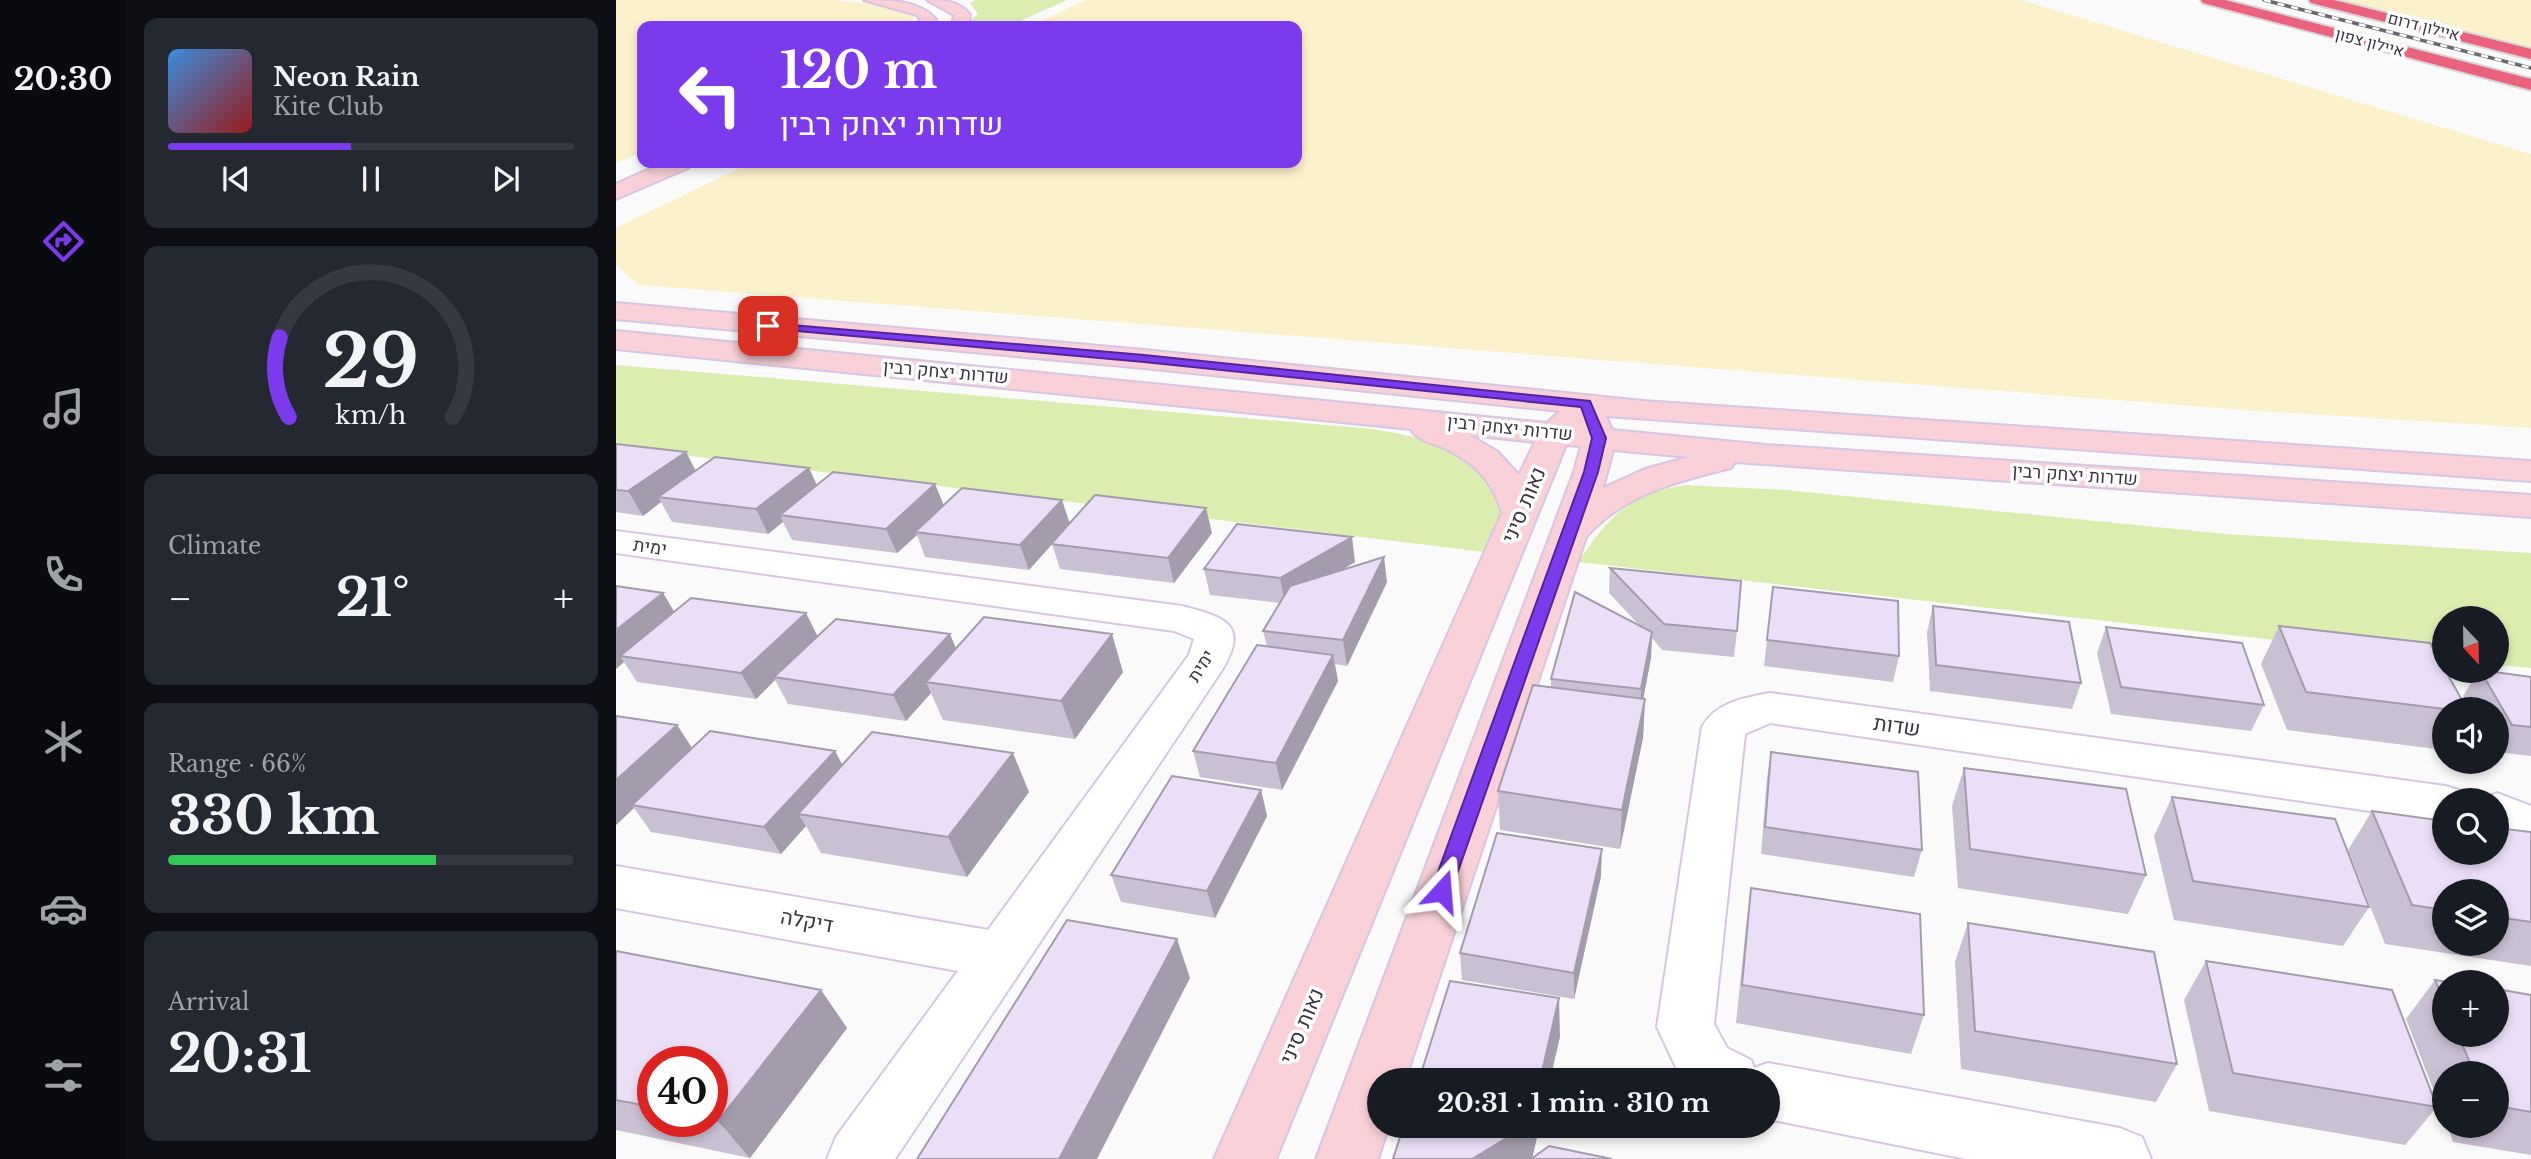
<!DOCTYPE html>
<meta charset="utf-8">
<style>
:root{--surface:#171b24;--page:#242831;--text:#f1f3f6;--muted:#9ea1a6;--line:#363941;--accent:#7c3aed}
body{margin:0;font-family:"Libre Baskerville",Heebo,serif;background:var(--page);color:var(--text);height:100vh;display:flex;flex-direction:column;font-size:26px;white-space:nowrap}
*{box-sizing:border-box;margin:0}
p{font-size:23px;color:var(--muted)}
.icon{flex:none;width:38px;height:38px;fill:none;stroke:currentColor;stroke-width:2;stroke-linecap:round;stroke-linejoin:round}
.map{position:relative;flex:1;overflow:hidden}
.panel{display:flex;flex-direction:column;gap:18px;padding:18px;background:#0d0f14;width:490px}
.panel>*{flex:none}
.banner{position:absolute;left:21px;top:21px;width:665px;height:147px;border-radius:14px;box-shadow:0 4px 10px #0003;background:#7c3aed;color:#fff;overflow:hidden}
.needle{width:46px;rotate:158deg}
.tools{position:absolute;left:1816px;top:606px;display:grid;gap:14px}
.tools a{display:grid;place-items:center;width:77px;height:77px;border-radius:50%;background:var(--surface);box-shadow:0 4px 10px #0003;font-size:35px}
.speed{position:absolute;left:21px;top:1046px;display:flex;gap:14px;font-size:35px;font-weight:700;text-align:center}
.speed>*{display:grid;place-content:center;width:91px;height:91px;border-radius:50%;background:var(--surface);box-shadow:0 4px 10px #0003;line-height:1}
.speed .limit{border:10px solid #d22;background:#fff;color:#111}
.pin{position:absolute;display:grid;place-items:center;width:60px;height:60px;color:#fff;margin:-30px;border-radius:14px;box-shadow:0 4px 10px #0006}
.me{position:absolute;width:77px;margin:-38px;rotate:19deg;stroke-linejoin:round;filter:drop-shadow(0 0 5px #0008)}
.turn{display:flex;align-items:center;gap:24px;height:147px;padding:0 28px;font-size:32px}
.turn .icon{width:91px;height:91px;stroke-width:2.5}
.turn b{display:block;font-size:49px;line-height:60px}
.big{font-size:52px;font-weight:700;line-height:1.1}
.panel .tile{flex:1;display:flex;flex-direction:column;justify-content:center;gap:10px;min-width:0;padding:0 24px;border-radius:14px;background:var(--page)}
.panel .dial{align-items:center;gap:0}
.dial svg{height:182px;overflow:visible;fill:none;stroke:var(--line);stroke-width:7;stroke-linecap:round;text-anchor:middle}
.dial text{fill:var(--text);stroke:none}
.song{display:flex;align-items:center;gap:21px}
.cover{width:84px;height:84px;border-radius:10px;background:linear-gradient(135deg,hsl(210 70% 55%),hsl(0 70% 35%))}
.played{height:7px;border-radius:4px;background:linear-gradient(90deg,var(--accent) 45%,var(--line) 45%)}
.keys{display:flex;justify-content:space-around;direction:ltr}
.heat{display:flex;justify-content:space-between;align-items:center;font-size:38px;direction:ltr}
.charge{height:10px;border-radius:5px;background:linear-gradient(90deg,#34c759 66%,var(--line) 0)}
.trip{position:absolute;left:751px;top:1068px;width:413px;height:70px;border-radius:35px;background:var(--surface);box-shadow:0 4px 10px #0003;font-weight:700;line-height:70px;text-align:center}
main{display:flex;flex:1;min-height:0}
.dock{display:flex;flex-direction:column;width:126px;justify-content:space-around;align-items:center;background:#090b0e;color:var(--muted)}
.dock .icon{width:49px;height:49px}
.dock .current{color:var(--accent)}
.dock b{font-size:32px;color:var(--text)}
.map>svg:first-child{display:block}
</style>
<main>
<nav class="dock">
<b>20:30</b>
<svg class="icon current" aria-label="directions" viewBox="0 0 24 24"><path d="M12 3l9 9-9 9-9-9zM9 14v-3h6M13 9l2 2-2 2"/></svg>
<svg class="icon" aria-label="music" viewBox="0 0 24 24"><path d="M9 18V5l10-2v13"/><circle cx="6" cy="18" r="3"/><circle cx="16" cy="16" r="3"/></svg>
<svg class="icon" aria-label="phone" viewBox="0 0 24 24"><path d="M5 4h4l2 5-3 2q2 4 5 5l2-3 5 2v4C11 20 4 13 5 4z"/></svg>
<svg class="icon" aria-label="climate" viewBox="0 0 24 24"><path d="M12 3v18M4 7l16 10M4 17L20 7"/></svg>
<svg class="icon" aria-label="car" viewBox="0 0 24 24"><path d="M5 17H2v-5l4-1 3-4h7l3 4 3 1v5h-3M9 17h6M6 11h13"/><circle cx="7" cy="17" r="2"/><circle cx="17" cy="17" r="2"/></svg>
<svg class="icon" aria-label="filters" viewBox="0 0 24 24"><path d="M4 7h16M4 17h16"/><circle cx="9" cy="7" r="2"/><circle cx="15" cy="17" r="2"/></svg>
</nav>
<section class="panel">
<div class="tile">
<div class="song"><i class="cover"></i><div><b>Neon Rain</b><p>Kite Club</p></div></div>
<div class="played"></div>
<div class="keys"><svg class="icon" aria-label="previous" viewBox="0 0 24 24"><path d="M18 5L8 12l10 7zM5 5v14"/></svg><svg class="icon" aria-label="pause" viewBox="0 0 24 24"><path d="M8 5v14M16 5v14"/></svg><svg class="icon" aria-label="next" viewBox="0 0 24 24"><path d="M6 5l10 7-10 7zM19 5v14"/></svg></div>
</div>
<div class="tile dial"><svg viewBox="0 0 100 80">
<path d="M14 69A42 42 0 1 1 86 69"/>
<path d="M14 69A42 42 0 0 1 10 34" stroke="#7c3aed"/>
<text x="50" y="56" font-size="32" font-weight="700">29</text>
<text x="50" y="72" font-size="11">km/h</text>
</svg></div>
<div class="tile"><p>Climate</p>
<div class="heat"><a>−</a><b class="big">21°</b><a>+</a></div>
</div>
<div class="tile"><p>Range · 66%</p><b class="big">330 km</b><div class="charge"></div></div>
<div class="tile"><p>Arrival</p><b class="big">20:31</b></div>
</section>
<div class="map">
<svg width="1915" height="1159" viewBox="0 0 1915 1159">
<rect width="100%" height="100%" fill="#fafafa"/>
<path fill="#dbedaf" d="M 360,0 L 451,0 L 393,26 L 349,26 L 362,14 L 354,3 Z
M 0,365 L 756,429 C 785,434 839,443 861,463 C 872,474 880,493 888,505 L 882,531 L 869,552 L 0,447 Z
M 1070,485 L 1170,490 L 1610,534 L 1915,553 L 1915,668 L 1881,665 L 1881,618 L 1829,618 L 1829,659 L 962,562 C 993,517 1013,493 1070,485 Z"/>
<path fill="#fbf1cb" d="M 0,0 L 215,0 L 258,4 L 298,14 L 295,26 L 26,26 L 26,152 L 0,163 Z
M 470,0 L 1405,0 L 1915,154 L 1915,428 L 1629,410 L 23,285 L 0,265 L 0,228 L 134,163 L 681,163 L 681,26 L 415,26 Z
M 1725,0 L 1915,0 L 1915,47 Z"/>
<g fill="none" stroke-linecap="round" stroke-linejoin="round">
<defs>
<path id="street" d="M 0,531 L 566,606 C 608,617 634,624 606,670 L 279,1159 L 211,1159 L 220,1137 L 342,971 L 0,908 L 0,866 L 372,930 L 573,655 L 578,639 L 558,631 L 0,553 Z
M 1154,693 L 1829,786 L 1846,791 L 1851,800 L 1829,800 L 1829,822 L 1154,723 L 1129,734 L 1098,1024 L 1111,1048 L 1135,1060 L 1138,1068 L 1152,1063 L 1504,1128 L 1526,1137 L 1535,1159 L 1350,1159 L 1152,1119 L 1152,1080 L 1066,1080 L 1041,1027 L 1086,727 C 1100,702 1128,698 1154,693 Z
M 1881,793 L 1915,806 L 1915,846 L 1881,832 L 1881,800 L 1863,800 Z"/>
<path id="secondary" d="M 248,0 C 273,0 303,0 320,19 L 318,26 L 302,26 L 304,19 L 301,15 Z
M 311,0 C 327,0 344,1 354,15 L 352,26 L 336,26 L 338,15 Z
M 47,163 L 75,163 L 72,168 L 0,199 L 0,184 Z
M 0,303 L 528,350 L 1027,401 L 1915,461 L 1915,481 L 990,416 L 996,430 L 1150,445 L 1915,495 L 1915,517 L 1119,462 L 1115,468 C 1061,482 1009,493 970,537 L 789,1080 L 763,1080 L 763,1125 L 773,1125 L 762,1159 L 700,1159 L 958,472 L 965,446 L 950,445 L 660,1159 L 598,1159 L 886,513 C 877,481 858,462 828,448 C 816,443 800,440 795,429 L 0,349 L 0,331 L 931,423 L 944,411 L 528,368 L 0,319 ZM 853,435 L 919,442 L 903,475 L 882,452 ZM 997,450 L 1073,457 L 1029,469 L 987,488 Z"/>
<path id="highway" d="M 1585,0 L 1609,0 L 1915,79 L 1915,90 L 1587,3 Z
M 1693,0 L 1718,0 L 1915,49 L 1915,59 L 1695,3 Z"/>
</defs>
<use href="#street" stroke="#d5c6e4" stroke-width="4"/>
<use href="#secondary" stroke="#d5c6e4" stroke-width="4"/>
<use href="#highway" stroke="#d8d6d9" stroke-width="4"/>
<use href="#street" fill="#fff" fill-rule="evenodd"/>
<use href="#secondary" fill="#f9d0d7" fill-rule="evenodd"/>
<use href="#highway" fill="#ea627b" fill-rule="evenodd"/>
<defs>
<path id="rail" d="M 1648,0 L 1915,68"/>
</defs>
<use href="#rail" stroke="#6c6870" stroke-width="3.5"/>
<use href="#rail" stroke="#fff" stroke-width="2.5" stroke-dasharray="7" stroke-linecap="butt"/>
</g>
<path fill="#cac0d4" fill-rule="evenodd" d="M 0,444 L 70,452 L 80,471 L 201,486 L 454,524 L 596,533 L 558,583 L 444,569 L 436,544 L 413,570 L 309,557 L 301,535 L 281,553 L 176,540 L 167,522 L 152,534 L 56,522 L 45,502 L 27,516 L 0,512 Z
M 739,562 L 725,570 L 771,582 L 731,666 L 719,664 L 722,681 L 666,790 L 584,777 L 577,751 L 651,646 L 647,631 L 664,603 L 594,595 L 588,569 Z
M 994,568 L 1121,631 L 1118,657 L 1046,650 L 1036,638 L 1035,658 L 1027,699 L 1029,699 L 1027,738 L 1004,849 L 884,830 L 882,791 L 935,687 L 935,679 L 1024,626 L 993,593 Z
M 0,586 L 47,593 L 58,612 L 202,636 L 340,648 L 507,672 L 459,739 L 327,720 L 315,693 L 290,721 L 172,704 L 159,680 L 140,699 L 21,682 L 8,662 L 0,669 Z
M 1157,587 L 1283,656 L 1277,682 L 1148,666 Z
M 1317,606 L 1465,683 L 1456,709 L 1314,691 L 1311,632 Z
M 1663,626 L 1829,709 L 1828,750 L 1671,730 L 1645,664 Z
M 1490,627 L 1648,705 L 1635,731 L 1495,714 L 1481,653 Z
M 1863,670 L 1915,677 L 1915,756 L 1881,752 L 1881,709 L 1854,709 L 1847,696 Z
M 61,725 L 76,748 L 219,751 L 226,765 L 413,792 L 351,877 L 205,853 L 190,826 L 165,854 L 35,832 L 18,808 L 0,825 Z
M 1155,752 L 1306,850 L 1298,877 L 1145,854 L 1151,778 Z
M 1348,768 L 1530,875 L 1512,914 L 1342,888 L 1336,806 Z
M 645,790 L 651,816 L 599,918 L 505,902 L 495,875 Z
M 1556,797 L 1753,907 L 1727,946 L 1558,920 L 1538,836 Z
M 1756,811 L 1915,832 L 1915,966 L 1769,944 L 1732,850 ZM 1829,891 L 1881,891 L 1881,943 L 1829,943 Z
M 985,876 L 958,999 L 846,980 L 844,953 Z
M 1135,888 L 1308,1015 L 1295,1054 L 1120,1023 L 1130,927 Z
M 1352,923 L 1561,1064 L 1540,1102 L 1345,1069 L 1339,962 Z
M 0,951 L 205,990 L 231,1028 L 134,1158 L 0,1130 ZM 37,1062 L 96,1062 L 96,1122 L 37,1122 Z
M 1590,961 L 1821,1107 L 1789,1145 L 1593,1111 L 1568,1000 Z
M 1819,980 L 1829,982 L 1829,1034 L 1881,1034 L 1915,995 L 1915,1155 L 1837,1142 L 1831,1125 L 1881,1125 L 1881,1073 L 1829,1073 L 1829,1120 L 1790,1019 Z"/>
<path fill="#a49cad" d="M 70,452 L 82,476 L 42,497 L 45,502 L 27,516 L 12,491 Z
M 193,468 L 204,492 L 164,515 L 167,522 L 152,534 L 140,509 Z
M 319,484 L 329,508 L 299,532 L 301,535 L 281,553 L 270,529 Z
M 446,500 L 454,524 L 413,570 L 404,545 Z
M 590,508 L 596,533 L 558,583 L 552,558 Z
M 736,537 L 739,562 L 669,604 L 664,578 Z
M 768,557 L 771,582 L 731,666 L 727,640 Z
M 47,593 L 62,618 L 4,656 L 8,662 L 0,669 L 0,630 Z
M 190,613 L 203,639 L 158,677 L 159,680 L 140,699 L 125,673 Z
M 1036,632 L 1035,658 L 1024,716 L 1025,689 Z
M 334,634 L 345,660 L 310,682 L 315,693 L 290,721 L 277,695 Z
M 496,634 L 507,672 L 459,739 L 445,701 Z
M 717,655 L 722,681 L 666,790 L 660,763 Z
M 1029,699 L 1027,738 L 1004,849 L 1006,810 Z
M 61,725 L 78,751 L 16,805 L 18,808 L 0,825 L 0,780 Z
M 219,751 L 233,777 L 182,814 L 190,826 L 165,854 L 148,827 Z
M 397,753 L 413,792 L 351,877 L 332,837 Z
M 645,790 L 651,816 L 599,918 L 591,891 Z
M 986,849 L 985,876 L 958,999 L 958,973 Z
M 561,939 L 574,978 L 481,1159 L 443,1159 Z
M 205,990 L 231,1028 L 134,1158 L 102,1121 Z
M 943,998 L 944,1037 L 934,1080 L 924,1080 Z
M 912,1125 L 924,1125 L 916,1159 L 856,1159 Z"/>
<path fill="#ebdff7" stroke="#a49cad" stroke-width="2" d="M 0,444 L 70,452 L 12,491 L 0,490 Z
M 99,457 L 193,468 L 140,509 L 42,497 Z
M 217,472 L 319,484 L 270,529 L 164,515 Z
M 346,488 L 446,500 L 404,545 L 299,532 Z
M 479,495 L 590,508 L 552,558 L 435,544 Z
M 621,524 L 736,537 L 664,578 L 588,569 Z
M 768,557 L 727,640 L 647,631 L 674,586 Z
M 994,568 L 1125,581 L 1121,631 L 1048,624 Z
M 0,586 L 47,593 L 0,630 Z
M 1157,587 L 1282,601 L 1283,656 L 1151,640 Z
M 959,592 L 1036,632 L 1025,689 L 935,679 Z
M 75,598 L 190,613 L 125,673 L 4,656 Z
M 1317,606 L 1453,622 L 1465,683 L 1320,665 Z
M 368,617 L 496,634 L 445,701 L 310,682 Z
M 220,619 L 334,634 L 277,695 L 158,677 Z
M 1663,626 L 1814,643 L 1851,709 L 1829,709 L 1690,692 Z
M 1490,627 L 1626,643 L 1648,705 L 1505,687 Z
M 641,645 L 717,655 L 660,763 L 577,751 Z
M 1864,670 L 1915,677 L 1915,727 L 1896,725 Z
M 917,685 L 1029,699 L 1006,810 L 882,791 Z
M 0,716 L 61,725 L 0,780 Z
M 94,731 L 219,751 L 148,827 L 16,805 Z
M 256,732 L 397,753 L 332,837 L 182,814 Z
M 1155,752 L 1302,772 L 1306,850 L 1149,827 Z
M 1348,768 L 1510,789 L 1530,875 L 1354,849 Z
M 556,776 L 645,790 L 591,891 L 495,875 Z
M 1556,797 L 1719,819 L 1753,907 L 1577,881 Z
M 1756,811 L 1829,821 L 1829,852 L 1881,852 L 1881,828 L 1915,832 L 1915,922 L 1881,917 L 1881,891 L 1829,891 L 1829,910 L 1796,905 Z
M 881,833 L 986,849 L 958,973 L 844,953 Z
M 1135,888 L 1304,914 L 1308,1015 L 1126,985 Z
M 451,920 L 561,939 L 443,1159 L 301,1159 Z
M 1352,923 L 1538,952 L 1561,1064 L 1359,1031 Z
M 0,951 L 205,990 L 102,1121 L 96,1120 L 96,1062 L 37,1062 L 37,1107 L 0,1100 Z
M 1590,961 L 1776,990 L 1821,1107 L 1617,1073 Z
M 1819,980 L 1831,982 L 1829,982 L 1829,1003 Z
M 834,981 L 943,998 L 924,1080 L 803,1080 Z
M 1881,989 L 1915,995 L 1915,1112 L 1881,1106 L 1881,1073 L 1858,1073 L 1842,1034 L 1881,1034 Z
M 788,1125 L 912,1125 L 856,1159 L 777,1159 Z
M 933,1146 L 996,1159 L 915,1159 Z"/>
<path fill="#7c3aed" stroke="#51269a" stroke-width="2" d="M 152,323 L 528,355 L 974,401 L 990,438 L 982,472 L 833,897 L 826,900 L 819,897 L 815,891 L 968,472 L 976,438 L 965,407 L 528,362 L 148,328 L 148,324 Z"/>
<g text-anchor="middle" stroke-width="7" stroke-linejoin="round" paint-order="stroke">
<g font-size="16" fill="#3a3440" stroke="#fff">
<text transform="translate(1808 26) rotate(14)" y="6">איילון דרום</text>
<text transform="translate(1754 42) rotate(15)" y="6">איילון צפון</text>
</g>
<g font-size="18" fill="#3a3440" stroke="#fff">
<text transform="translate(330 372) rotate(5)" y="6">שדרות יצחק רבין</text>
<text transform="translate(894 428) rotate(6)" y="6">שדרות יצחק רבין</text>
<text transform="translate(1459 475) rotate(4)" y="6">שדרות יצחק רבין</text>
<text transform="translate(34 547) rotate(8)" y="6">ימית</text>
<text transform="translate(585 666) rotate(-58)" y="6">ימית</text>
</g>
<g font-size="21" fill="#3a3440" stroke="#fff">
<text transform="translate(908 505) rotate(-67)" y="7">נאות סיני</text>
<text transform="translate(1281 726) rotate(8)" y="7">שדות</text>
<text transform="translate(191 921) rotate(10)" y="7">דיקלה</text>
<text transform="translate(686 1026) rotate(-67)" y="7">נאות סיני</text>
</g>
</g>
</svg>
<div class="tools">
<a><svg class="needle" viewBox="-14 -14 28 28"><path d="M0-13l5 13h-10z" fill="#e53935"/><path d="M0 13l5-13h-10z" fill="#9ea1a6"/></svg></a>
<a><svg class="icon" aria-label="sound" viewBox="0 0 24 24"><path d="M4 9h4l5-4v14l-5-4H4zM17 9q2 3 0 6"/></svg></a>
<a><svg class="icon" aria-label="search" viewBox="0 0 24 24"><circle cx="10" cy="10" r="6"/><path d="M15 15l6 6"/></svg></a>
<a><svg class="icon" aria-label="layers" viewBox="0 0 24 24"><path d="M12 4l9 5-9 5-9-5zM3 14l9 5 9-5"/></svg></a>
<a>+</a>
<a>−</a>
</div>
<div class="speed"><div class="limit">40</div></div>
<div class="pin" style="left:152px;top:326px;background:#d93025"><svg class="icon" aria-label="arrive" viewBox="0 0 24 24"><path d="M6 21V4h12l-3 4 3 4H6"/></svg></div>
<svg class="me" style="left:826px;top:891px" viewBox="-20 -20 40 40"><path d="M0-17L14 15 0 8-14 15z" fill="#7c3aed" stroke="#fff" stroke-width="4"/></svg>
<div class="trip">20:31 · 1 min · 310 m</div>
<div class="banner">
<div class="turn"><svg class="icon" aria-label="left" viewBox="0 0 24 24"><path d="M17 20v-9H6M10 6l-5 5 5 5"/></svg><div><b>120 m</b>שדרות יצחק רבין</div></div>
</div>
</div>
</main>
